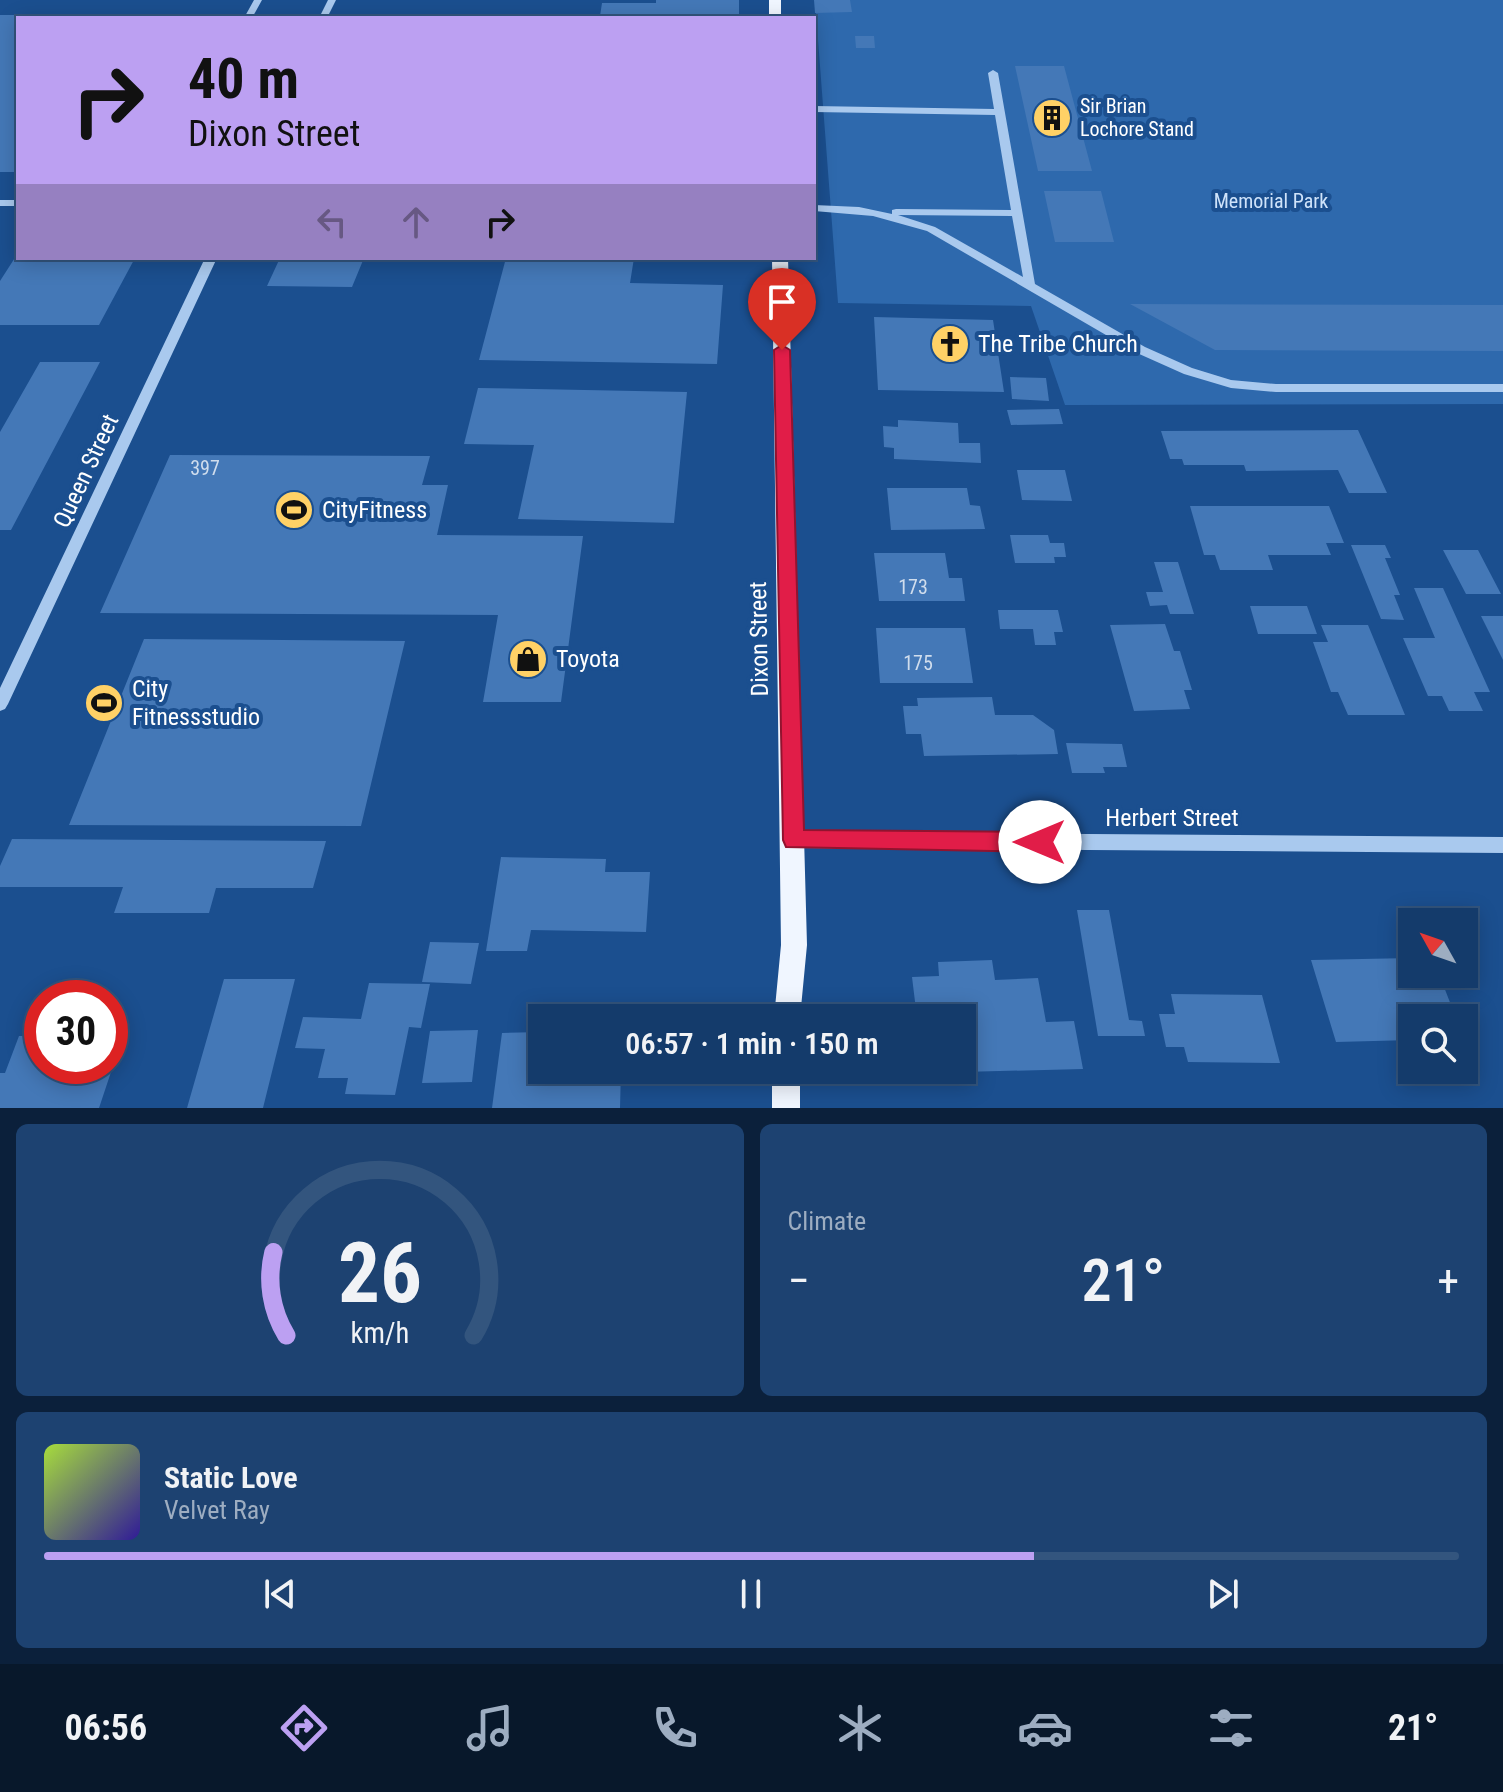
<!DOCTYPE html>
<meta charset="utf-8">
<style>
:root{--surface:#143b6b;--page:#1d4271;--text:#f1f3f6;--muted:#9dadc1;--line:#33557e;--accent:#bca0f2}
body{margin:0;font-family:"Roboto Condensed",sans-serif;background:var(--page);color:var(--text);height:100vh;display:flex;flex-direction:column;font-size:30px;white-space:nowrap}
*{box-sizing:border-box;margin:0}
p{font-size:26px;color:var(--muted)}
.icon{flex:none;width:44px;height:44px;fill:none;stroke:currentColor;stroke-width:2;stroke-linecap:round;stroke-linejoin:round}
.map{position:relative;height:1108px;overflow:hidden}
.drawer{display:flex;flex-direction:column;gap:16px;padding:16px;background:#0b203b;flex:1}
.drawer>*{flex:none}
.banner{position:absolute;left:16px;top:16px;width:800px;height:244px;border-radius:0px;box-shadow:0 4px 20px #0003,0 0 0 2px var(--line);background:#bca0f2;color:#111;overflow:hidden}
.needle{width:52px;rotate:310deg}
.controls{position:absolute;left:1398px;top:908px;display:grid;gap:16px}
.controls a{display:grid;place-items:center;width:80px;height:80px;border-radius:0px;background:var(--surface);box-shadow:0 4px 20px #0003,0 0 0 2px var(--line);font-size:40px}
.speed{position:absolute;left:24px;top:980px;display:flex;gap:16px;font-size:40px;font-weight:700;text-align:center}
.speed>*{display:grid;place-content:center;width:104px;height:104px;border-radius:50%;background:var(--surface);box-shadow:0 4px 20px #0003,0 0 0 2px var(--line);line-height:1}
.speed .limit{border:12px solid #d22;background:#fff;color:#111}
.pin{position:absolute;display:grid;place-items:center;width:68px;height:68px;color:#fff;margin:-82px -34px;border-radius:50% 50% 50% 0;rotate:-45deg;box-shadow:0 0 8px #0007}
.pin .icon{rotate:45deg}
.me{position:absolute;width:88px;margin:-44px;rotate:270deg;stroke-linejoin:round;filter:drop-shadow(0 0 6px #0008)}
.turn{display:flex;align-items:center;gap:28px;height:168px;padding:0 40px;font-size:36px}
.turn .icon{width:104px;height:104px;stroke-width:2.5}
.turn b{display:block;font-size:56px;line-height:68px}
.lanes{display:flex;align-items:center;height:76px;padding:0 40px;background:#0003;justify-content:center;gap:40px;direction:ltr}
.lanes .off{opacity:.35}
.big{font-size:60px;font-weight:600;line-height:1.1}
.drawer .tile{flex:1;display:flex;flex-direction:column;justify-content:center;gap:12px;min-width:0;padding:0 28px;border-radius:12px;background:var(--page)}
.drawer .dial{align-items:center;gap:0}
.dial svg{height:208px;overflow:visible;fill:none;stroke:var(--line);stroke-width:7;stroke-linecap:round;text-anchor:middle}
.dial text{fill:var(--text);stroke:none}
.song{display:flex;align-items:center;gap:24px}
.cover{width:96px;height:96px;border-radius:12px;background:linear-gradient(135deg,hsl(80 70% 55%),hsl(250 70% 35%))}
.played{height:8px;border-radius:4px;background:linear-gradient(90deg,var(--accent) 70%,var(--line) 70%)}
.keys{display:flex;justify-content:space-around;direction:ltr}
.heat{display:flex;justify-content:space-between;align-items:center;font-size:44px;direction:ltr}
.drawer .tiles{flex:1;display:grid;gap:16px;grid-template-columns:1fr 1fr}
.tile:last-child{grid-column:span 2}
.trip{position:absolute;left:528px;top:1004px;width:448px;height:80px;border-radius:0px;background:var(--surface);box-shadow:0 4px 20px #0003,0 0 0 2px var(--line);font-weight:600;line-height:80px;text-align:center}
.menu{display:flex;height:128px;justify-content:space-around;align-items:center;background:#08182b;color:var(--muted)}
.menu .icon{width:56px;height:56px}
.menu .on{color:var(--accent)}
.menu b{font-size:36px;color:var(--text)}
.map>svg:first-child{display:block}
</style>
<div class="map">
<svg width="1503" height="1108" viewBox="0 0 1503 1108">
<rect width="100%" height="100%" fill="#1b4f8f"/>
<path fill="#2e69ad" d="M 815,0 L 1503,0 L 1503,404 L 1065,405 L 1031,306 L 838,303 Z"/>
<path fill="#4478b7" d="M 656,0 L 739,0 L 739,18 L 600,16 L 602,3 L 656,3 Z
M 814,0 L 850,0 L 852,12 L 815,13 Z
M 0,15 L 18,15 L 18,172 L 0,172 Z
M 855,36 L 874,36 L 875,48 L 856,48 Z
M 1015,66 L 1064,66 L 1092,171 L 1038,171 Z
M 1044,191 L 1101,191 L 1114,242 L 1055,242 Z
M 18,253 L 18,258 L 135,258 L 99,325 L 0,325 L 0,281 Z
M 280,258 L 364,258 L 352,287 L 267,286 Z
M 506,258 L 634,258 L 630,283 L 723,285 L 717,364 L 479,360 Z
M 1130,304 L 1503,305 L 1503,351 L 1215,350 Z
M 874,317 L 993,320 L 1004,392 L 878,390 Z
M 40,362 L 100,362 L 11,530 L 0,530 L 0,432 Z
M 1010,377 L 1046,378 L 1049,401 L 1012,399 Z
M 478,388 L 687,392 L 674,523 L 518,519 L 534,445 L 464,444 Z
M 1059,409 L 1063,424 L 1011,425 L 1007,410 Z
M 898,420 L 958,423 L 959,443 L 980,443 L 981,463 L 894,459 L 894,448 L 884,447 L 883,426 L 898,427 Z
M 1358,430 L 1387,493 L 1349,493 L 1338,470 L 1246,471 L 1244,465 L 1184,465 L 1182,459 L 1170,459 L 1161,431 Z
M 170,455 L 430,456 L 422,485 L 448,485 L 437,535 L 583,536 L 561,702 L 483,702 L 498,615 L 100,613 Z
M 1017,470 L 1065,470 L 1072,501 L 1022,500 Z
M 887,488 L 967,488 L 970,505 L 980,506 L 985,529 L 891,530 Z
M 1190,506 L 1329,506 L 1344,543 L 1326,543 L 1331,555 L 1268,555 L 1273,570 L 1220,570 L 1215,555 L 1204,555 Z
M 1010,535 L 1048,535 L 1050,543 L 1064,543 L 1066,557 L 1054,557 L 1055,563 L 1015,563 Z
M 1351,545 L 1385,545 L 1391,558 L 1385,558 L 1400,595 L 1394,595 L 1404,620 L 1381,619 Z
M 1443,550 L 1478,550 L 1501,594 L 1466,594 Z
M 874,553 L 945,553 L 949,578 L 962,578 L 965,601 L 879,601 Z
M 1154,562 L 1178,562 L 1194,614 L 1170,614 L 1167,605 L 1150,606 L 1146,592 L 1163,592 Z
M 1414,588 L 1443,588 L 1490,692 L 1474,692 L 1483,711 L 1449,711 L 1442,696 L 1428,696 L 1403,638 L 1435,638 Z
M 1250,606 L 1307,606 L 1317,634 L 1258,634 Z
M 998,610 L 1058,610 L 1063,632 L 1054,632 L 1056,645 L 1035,645 L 1033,629 L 1000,629 Z
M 1481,616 L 1503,616 L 1503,660 Z
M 1165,624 L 1174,651 L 1180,651 L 1192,690 L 1184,690 L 1190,709 L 1134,711 L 1110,625 Z
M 1321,625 L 1368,625 L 1405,715 L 1348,715 L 1338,692 L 1331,692 L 1313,642 L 1328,642 Z
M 876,628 L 965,628 L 973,683 L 880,683 Z
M 144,639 L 405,641 L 361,826 L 69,825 Z
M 992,697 L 995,715 L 1033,715 L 1054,730 L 1058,754 L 924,756 L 921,734 L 906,734 L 903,706 L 918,706 L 917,698 Z
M 1066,743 L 1122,744 L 1127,767 L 1103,767 L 1105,773 L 1072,773 Z
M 12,839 L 326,841 L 313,888 L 216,888 L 209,913 L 114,913 L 123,887 L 0,887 L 0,866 Z
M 501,857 L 606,859 L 605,872 L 650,872 L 646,932 L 531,930 L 527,951 L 486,951 Z
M 1077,910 L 1109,910 L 1129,1020 L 1142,1021 L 1145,1036 L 1098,1036 Z
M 430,942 L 479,943 L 471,984 L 422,982 Z
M 1412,958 L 1412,974 L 1439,974 L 1456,1018 L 1412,1018 L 1412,1040 L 1336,1042 L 1311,960 Z
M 992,960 L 995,980 L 1038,978 L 1046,1022 L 1074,1021 L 1083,1069 L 962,1072 L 962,1018 L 917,1018 L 912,977 L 939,976 L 938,962 Z
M 224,979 L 295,979 L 263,1108 L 187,1108 Z
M 369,983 L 430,984 L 421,1028 L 409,1027 L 395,1095 L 345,1094 L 348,1078 L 318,1078 L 325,1049 L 295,1048 L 303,1017 L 361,1019 Z
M 1171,994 L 1262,995 L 1280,1063 L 1188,1062 L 1184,1047 L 1166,1047 L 1159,1014 L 1175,1014 Z
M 478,1030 L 472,1082 L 422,1083 L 430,1031 Z
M 542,1032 L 542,1070 L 621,1070 L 620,1108 L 492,1108 L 502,1033 Z
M 19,1036 L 42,1036 L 42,1066 L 110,1066 L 110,1036 L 123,1036 L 99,1108 L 0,1108 L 0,1073 L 5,1073 Z"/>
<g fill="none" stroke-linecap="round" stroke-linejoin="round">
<path fill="#a9c9ee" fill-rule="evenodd" d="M 254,0 L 262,0 L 252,18 L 244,18 Z
M 328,0 L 336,0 L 327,18 L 319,18 Z
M 993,70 L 998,73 L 1035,284 L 1145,347 L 1192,368 L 1231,380 L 1276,384 L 1503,384 L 1503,392 L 1276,392 L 1231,388 L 1184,374 L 1137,353 L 927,231 L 873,216 L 814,211 L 814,205 L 859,207 L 892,214 L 892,210 L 896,209 L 1011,210 L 995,115 L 814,112 L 814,106 L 994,109 L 988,73 ZM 898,215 L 1012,216 L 1023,277 L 935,227 Z
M 0,200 L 18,200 L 18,206 L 0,206 Z
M 205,258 L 217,258 L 8,704 L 5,709 L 0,711 L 0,688 Z
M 793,832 L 1503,837 L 1503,853 L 793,848 L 787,845 L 785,840 L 787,835 Z"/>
<path fill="#f0f6ff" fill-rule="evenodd" d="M 769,0 L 781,0 L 781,18 L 769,18 Z
M 772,258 L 788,258 L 807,945 L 800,1018 L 774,1018 L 781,945 Z
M 772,1070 L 800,1070 L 800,1108 L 772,1108 Z"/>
</g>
<path fill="#e11d48" stroke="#92132f" stroke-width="2" d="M 782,345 L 790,350 L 804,830 L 1040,832 L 1048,835 L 1051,842 L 1048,849 L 1040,852 L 786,847 L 783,840 L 774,350 Z"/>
<defs>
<symbol id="building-disc" viewBox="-11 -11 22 22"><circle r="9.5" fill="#ffd166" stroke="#1b4f8f"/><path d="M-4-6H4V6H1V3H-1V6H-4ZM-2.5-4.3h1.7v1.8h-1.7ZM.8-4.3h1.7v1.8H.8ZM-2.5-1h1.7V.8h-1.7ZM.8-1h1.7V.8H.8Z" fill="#111"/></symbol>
<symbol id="church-disc" viewBox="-11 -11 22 22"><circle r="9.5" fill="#ffd166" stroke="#1b4f8f"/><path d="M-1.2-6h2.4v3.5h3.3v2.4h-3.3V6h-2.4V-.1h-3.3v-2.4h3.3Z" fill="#111"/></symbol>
<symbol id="stadium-disc" viewBox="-11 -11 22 22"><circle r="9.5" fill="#ffd166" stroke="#1b4f8f"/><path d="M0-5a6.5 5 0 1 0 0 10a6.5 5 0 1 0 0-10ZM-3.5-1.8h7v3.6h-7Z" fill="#111"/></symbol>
<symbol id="shop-disc" viewBox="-11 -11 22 22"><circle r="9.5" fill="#ffd166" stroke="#1b4f8f"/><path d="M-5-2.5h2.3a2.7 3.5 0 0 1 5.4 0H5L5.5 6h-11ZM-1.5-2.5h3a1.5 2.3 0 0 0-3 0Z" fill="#111"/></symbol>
</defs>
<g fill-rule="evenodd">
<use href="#building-disc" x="1030" y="96" width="44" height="44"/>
<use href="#church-disc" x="928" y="322" width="44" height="44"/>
<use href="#stadium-disc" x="272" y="488" width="44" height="44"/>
<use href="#shop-disc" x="506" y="637" width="44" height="44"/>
<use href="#stadium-disc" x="82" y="681" width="44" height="44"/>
</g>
<g text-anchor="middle" stroke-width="8" stroke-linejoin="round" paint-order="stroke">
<g font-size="20" fill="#fff" stroke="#1b4f8f" text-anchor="start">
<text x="1080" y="113">Sir Brian<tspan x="1080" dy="23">Lochore Stand</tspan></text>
</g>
<g font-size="20" fill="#cfe3fa" stroke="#1b4f8f">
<text x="1271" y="208">Memorial Park</text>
</g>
<g font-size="20" fill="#d0dded">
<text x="205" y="475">397</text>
<text x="913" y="594">173</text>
<text x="918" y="670">175</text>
</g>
<g font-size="24" fill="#fff" stroke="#1b4f8f" text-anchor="start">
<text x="978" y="352">The Tribe Church</text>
<text x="322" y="518">CityFitness</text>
<text x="556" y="667">Toyota</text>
<text x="132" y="697">City<tspan x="132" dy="28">Fitnessstudio</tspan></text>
</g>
<g font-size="24" fill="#fff" stroke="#1b4f8f">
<text transform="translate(86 471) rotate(-65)" y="8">Queen Street</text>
<text transform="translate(759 639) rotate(-91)" y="8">Dixon Street</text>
<text x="1172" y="826">Herbert Street</text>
</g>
</g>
</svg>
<div class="controls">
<a><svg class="needle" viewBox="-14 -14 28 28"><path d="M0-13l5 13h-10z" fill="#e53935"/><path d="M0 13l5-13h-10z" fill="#9dadc1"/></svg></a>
<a><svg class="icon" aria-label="search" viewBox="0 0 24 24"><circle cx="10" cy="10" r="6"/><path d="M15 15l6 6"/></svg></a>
</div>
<div class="speed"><div class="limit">30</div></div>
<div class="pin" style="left:782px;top:350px;background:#d93025"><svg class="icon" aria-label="arrive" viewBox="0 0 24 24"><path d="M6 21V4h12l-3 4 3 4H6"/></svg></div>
<svg class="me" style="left:1040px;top:842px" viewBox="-20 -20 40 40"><circle r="19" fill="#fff"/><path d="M0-13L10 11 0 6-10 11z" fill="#e11d48"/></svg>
<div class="trip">06:57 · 1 min · 150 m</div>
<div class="banner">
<div class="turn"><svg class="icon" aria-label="right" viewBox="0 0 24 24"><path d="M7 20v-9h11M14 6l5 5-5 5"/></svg><div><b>40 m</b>Dixon Street</div></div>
<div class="lanes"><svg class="icon off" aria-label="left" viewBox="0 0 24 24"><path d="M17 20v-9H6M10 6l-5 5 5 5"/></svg><svg class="icon off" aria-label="ahead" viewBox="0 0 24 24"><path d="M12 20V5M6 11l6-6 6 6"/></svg><svg class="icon" aria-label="right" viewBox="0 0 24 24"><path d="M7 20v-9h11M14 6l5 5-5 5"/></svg></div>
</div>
</div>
<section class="drawer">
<div class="tiles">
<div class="tile dial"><svg viewBox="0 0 100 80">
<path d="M14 69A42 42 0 1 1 86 69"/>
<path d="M14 69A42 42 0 0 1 9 37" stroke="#bca0f2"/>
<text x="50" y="56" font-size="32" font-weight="700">26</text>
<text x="50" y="72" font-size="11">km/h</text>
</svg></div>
<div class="tile"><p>Climate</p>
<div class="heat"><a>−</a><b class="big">21°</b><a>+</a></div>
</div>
<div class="tile">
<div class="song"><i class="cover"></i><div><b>Static Love</b><p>Velvet Ray</p></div></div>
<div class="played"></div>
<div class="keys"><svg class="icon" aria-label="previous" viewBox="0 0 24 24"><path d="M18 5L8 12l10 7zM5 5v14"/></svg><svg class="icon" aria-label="pause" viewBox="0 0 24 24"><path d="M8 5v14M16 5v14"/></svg><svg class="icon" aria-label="next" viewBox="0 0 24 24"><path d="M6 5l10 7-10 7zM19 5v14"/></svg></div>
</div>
</div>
</section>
<nav class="menu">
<b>06:56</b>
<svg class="icon on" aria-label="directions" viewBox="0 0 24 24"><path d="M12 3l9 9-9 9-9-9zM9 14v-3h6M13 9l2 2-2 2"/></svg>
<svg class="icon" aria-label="music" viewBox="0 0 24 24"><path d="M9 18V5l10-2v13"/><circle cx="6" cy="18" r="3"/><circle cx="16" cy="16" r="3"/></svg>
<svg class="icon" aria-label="phone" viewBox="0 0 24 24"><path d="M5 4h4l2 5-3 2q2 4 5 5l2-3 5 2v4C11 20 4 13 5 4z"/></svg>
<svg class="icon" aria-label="climate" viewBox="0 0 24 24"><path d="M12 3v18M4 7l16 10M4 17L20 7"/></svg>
<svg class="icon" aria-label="car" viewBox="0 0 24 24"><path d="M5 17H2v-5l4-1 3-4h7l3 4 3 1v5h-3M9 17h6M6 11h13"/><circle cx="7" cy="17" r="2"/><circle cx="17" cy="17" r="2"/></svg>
<svg class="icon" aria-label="filters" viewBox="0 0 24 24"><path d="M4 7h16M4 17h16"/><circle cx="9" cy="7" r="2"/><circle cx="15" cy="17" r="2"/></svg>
<b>21°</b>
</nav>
